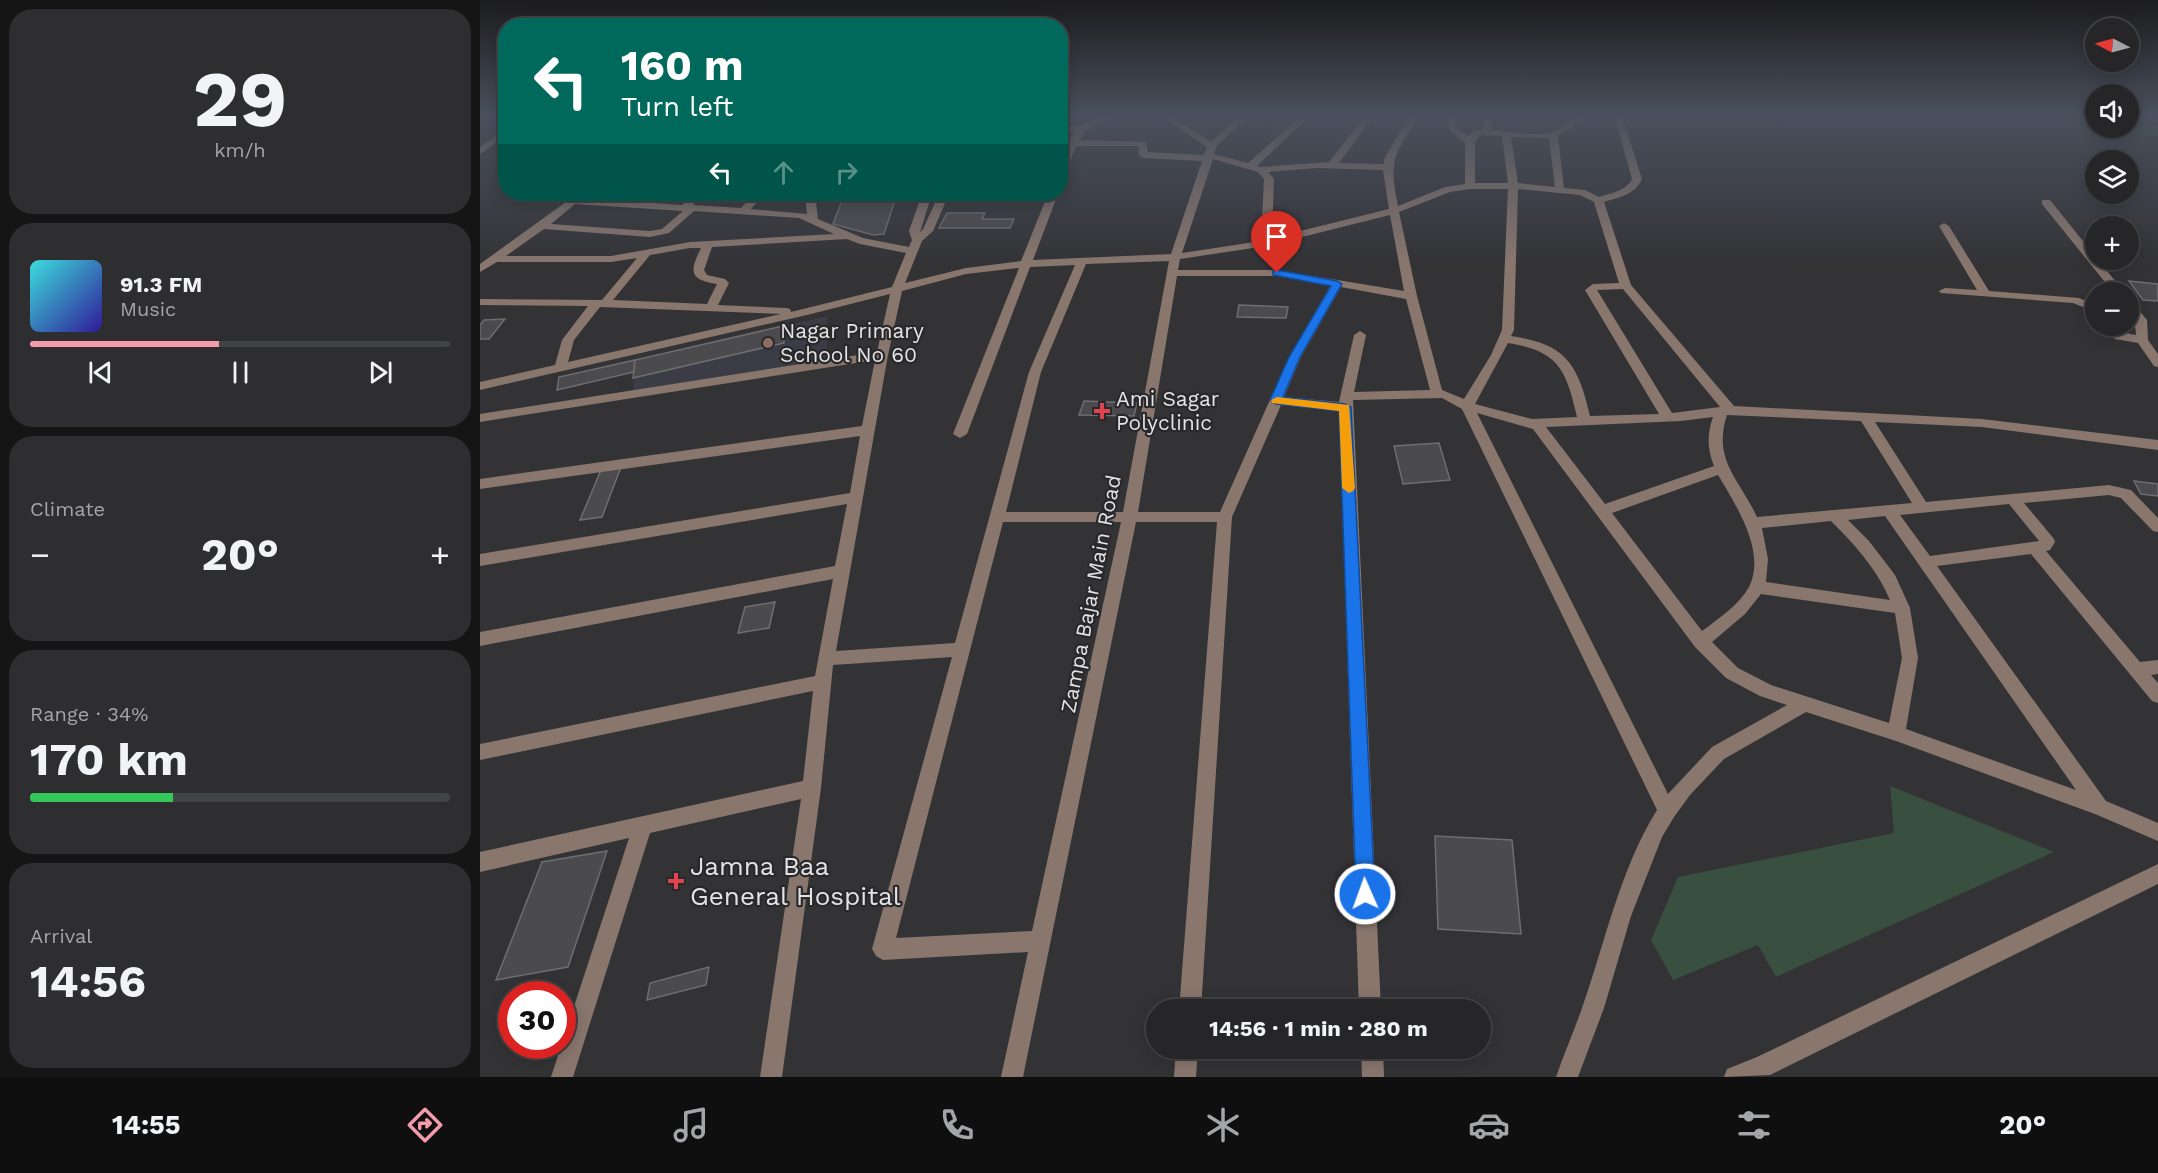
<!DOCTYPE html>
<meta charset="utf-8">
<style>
:root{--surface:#262628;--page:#2e2e30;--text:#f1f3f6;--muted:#a4a5a8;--line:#424345;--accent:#f39aab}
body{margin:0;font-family:"Work Sans",sans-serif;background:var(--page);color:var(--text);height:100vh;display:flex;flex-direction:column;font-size:22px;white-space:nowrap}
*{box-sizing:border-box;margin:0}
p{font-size:20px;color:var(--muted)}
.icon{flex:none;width:33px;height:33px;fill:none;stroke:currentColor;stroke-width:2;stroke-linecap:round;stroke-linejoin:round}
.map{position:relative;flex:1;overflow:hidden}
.side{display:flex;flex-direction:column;gap:9px;padding:9px;background:#151516;width:480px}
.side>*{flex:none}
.banner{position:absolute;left:18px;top:18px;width:570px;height:183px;border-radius:24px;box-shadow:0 3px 15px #0003,0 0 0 2px var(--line);background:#00695c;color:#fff;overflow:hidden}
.needle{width:39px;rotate:276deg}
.controls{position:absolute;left:1605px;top:18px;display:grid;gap:12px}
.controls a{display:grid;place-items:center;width:54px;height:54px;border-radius:50%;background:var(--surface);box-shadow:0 3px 15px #0003,0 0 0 2px var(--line);font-size:30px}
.speed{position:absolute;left:18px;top:981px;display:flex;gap:12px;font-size:30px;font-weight:700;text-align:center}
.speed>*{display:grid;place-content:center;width:78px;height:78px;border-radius:50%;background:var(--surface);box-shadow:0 3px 15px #0003,0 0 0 2px var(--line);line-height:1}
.speed .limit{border:9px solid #d22;background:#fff;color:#111}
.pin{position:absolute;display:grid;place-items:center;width:51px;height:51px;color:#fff;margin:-62px -26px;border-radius:50% 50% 50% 0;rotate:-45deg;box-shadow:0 0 6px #0007}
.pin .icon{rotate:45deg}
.me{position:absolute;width:66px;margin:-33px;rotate:358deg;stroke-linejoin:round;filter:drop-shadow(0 0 4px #0008)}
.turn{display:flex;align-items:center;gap:21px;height:126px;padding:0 24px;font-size:27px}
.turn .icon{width:78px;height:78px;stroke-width:2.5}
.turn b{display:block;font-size:42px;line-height:51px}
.lanes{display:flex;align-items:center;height:57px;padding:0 24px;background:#0003;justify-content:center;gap:30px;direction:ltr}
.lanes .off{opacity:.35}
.big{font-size:45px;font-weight:700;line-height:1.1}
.side .widget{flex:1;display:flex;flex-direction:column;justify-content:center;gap:9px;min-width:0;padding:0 21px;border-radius:24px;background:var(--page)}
.side .dial{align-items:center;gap:0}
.dial b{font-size:78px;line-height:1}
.song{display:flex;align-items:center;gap:18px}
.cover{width:72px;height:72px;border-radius:9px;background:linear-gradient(135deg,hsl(180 70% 55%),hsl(250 70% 35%))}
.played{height:6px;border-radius:3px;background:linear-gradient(90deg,var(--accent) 45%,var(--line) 45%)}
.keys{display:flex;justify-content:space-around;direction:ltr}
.heat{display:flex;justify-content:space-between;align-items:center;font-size:33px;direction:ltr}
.charge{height:9px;border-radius:4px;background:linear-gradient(90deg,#34c759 34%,var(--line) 0)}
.trip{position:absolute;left:666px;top:999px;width:345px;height:60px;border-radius:30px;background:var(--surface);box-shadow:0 3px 15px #0003,0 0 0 2px var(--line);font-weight:700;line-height:60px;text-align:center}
.tabs{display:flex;height:96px;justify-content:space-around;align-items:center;background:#0f0f10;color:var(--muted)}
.tabs .icon{width:42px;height:42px}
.tabs .active{color:var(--accent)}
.tabs b{font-size:27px;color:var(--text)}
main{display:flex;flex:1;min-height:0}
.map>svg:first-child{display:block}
</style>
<main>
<section class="side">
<div class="widget dial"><b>29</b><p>km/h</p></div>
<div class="widget">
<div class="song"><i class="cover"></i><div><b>91.3 FM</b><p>Music</p></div></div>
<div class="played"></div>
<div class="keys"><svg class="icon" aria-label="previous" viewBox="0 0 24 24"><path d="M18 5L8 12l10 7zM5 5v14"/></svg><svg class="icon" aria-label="pause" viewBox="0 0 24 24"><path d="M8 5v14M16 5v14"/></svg><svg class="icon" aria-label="next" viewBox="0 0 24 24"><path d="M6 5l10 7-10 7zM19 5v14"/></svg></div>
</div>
<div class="widget"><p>Climate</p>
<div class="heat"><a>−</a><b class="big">20°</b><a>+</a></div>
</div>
<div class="widget"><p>Range · 34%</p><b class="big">170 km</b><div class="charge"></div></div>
<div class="widget"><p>Arrival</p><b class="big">14:56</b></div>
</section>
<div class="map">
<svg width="1678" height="1077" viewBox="0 0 1678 1077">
<rect width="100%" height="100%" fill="#333336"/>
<path fill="#3b3c45" d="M 347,316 L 347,360 L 153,391 L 155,360 Z"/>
<path fill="#394f3f" d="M 1370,115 L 1615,115 L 1616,128 L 1648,128 L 1649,120 L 1678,125 L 1678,135 L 1505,121 Z
M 1410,786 L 1574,852 L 1296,977 L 1278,945 L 1193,980 L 1171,940 L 1198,877 L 1414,833 Z"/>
<path fill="#4b4a4d" stroke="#6e6d70" stroke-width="1.5" d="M 1648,115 L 1678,115 L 1678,121 L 1648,116 Z
M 417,194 L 404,234 L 393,235 L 353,224 L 363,198 Z
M 467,213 L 505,213 L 502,219 L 534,219 L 530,228 L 459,228 Z
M 1649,281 L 1678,284 L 1678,301 L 1663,300 Z
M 759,305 L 808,307 L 806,318 L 757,317 Z
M 25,319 L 9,339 L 0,339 L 0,325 L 4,320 Z
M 303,326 L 304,343 L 153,378 L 155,360 Z
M 155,360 L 154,372 L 77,390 L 79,377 Z
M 604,401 L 657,403 L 654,416 L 599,415 Z
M 959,443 L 970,480 L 923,484 L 914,446 Z
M 141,467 L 122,517 L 100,520 L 121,470 Z
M 1654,481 L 1678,484 L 1678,496 L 1661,494 Z
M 295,602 L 289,628 L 258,633 L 265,607 Z
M 955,836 L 1032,840 L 1041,934 L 958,929 Z
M 127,851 L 88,967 L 16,980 L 62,862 Z
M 229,967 L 226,985 L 167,1000 L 170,983 Z"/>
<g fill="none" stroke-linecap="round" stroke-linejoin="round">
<path fill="#89776e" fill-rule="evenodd" d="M 626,115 L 638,115 L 607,130 L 599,140 L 666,142 L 668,152 L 724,155 L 727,147 L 679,115 L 689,115 L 731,142 L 760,115 L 769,115 L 736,147 L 734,154 L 768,163 L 822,115 L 831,115 L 777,166 L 781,167 L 849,162 L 886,115 L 895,115 L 859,163 L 904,164 L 904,159 L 930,115 L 939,115 C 915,156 908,157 918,206 L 965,187 L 985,184 L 985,143 L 971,132 L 966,115 L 974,115 L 978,129 L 988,136 L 995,130 L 1003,130 L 1004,115 L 1012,115 L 1012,130 C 1029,131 1051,136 1068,133 C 1085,129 1094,115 1111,115 L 1078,136 L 1084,188 L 1105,190 L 1119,197 C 1131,193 1146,191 1152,179 L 1134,115 L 1142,115 L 1162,179 C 1155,195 1139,197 1124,202 L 1151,285 L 1254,406 L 1502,419 L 1678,440 L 1678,450 L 1502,427 L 1395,422 L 1446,502 L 1629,485 L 1651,490 L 1678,518 L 1678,532 L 1673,531 L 1641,498 L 1629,495 L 1544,503 L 1574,539 L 1575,542 L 1570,550 L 1566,551 L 1660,662 L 1678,660 L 1678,674 L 1671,675 L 1678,683 L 1678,703 L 1672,701 L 1551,554 L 1457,566 L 1626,801 L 1678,823 L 1678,841 L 1615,814 L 1416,741 L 1326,712 L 1244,759 L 1210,795 L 1194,817 L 1182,837 L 1151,916 L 1124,1008 L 1098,1077 L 1076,1077 C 1084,1054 1094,1031 1102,1008 C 1125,943 1140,869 1177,810 L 982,409 L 962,398 L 873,400 L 901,1010 L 879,1010 L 859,411 L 801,405 L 752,517 L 721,1010 L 699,1010 L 737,522 L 656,522 L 543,1077 L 521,1077 L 548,952 L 403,960 L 396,956 L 392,949 L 472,657 L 353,665 L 341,788 L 302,1077 L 280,1077 L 321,799 L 170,833 L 93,1077 L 71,1077 L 149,838 L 0,872 L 0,852 L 323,781 L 333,691 L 0,760 L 0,744 L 335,676 L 353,579 L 0,646 L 0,632 L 355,566 L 367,504 L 0,566 L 0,554 L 370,493 L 380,436 L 0,489 L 0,479 L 382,426 L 395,360 L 0,422 L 0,414 L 397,352 L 410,294 L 327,315 L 0,390 L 0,382 L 75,365 L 82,340 L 108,306 L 0,305 L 0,299 L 122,300 L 157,258 L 131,262 L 17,262 L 0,272 L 0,264 L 97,194 L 103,194 L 102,198 L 202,205 L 212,194 L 222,194 L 213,205 L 261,208 L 274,194 L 284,194 L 271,209 L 327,214 L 325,194 L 335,194 L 338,219 L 383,238 L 429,247 L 432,240 L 429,231 L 442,194 L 452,194 L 440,232 L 443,229 L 459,194 L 469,194 L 453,231 L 442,241 L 425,283 L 486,268 L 541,261 L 568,194 L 578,194 L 553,260 L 691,254 L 722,161 L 664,158 L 659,155 L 659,146 L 596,146 L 585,175 L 580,178 C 580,161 584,144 596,131 L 580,133 L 580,127 L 602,125 ZM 1000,135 L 1022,136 L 1028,183 L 995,183 L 995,142 ZM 1031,137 L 1069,138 L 1075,187 L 1038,183 ZM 733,159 L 778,172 L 784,179 L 781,241 L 702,253 ZM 837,168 L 903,170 L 909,209 L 792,238 L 794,179 L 788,172 ZM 990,189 L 1028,189 L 1022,330 L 1011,355 L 984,399 L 962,390 L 937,296 L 919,212 L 970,192 ZM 1038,189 L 1100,195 L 1114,202 L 1139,283 L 1113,284 L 1105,290 L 1179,414 L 1110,416 C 1098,364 1086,344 1031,336 L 1034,330 ZM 95,204 L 203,211 L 182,229 L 170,231 L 71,224 ZM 214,211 L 319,218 L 354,234 L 210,242 L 131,256 L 26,256 L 64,229 L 170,237 L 189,233 ZM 910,215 L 924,291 L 797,270 L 698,270 L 700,259 L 786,246 ZM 367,239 L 380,244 L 426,253 L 412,287 L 311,312 L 310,309 L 306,308 L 238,305 L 249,283 L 245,279 L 227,275 L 224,270 L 232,247 ZM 210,248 L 221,248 C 210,270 208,280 237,284 L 227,304 L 133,300 L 170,255 ZM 689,261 L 643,512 L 526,512 L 561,372 L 606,264 ZM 595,265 L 549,372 L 475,643 L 356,651 L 408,355 L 422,291 L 486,274 L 539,268 L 473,434 L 480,438 L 487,434 L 550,267 ZM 697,276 L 797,276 L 850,286 L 809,357 L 740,512 L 658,512 ZM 861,287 L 926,299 L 950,390 L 874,392 L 886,335 L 880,331 L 874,335 L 859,402 L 804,397 L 821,357 ZM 1143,289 L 1240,407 L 1192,413 L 1117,290 ZM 120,307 L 301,314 L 88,362 L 94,340 ZM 1028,343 C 1079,351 1086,370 1097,417 L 1052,419 L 995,404 ZM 997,413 L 1053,429 L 1215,647 L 1246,678 L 1280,696 L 1307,705 L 1232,747 L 1188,794 ZM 1247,415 L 1381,421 L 1432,503 L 1277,517 C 1260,480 1232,460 1247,415 ZM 1233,417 C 1227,434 1227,449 1234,466 L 1125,504 L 1066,427 L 1201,421 ZM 1238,475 C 1255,504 1287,551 1269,587 C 1259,605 1238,619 1222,631 L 1132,513 ZM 1529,504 L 1559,541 L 1450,556 L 1420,515 ZM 1405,516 L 1596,790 L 1426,729 L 1438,658 L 1430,608 L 1415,575 L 1389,541 L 1368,520 ZM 1351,521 C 1375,545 1397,569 1410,600 L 1286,582 L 1288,559 L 1282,528 ZM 523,522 L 641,522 L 552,931 L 416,938 ZM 1281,594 L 1415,613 L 1422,658 L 1409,723 L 1291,685 L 1258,668 L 1232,642 L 1265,614 Z
M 26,128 L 26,136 L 0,154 L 0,147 Z
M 372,194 L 387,194 L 382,197 Z
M 1562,200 L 1570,200 L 1644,292 L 1633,292 L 1562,204 Z
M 1464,223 L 1469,226 L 1509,291 L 1599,298 L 1611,303 L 1616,307 L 1616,318 L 1603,307 L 1593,303 L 1461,293 L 1459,291 L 1465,288 L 1497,290 L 1459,226 Z
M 1648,301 L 1652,302 L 1667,320 L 1668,340 L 1678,354 L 1678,367 L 1674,366 L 1658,343 L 1635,339 L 1618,326 C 1632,325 1642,333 1656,335 C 1656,322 1648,314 1648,301 Z
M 1678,864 L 1678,884 L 1290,1075 L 1244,1077 L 1247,1069 L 1277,1057 Z
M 696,1048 L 718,1048 L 716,1077 L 694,1077 Z
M 881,1048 L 903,1048 L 904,1077 L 882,1077 Z"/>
</g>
<linearGradient id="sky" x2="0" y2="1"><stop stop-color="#1c1c1e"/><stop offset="0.43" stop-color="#4a505d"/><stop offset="1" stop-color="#4a505d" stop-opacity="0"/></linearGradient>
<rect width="1678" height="266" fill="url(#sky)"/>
<path fill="#1a73e8" stroke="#114b97" stroke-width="1.5" d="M 797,270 L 857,281 L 862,284 L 820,357 L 803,397 L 865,404 L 871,407 L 895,894 L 892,900 L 885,903 L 879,900 L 876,894 L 859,411 L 796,404 L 790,400 L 809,357 L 851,286 L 793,275 L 793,271 Z"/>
<path fill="#f59e0b" d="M 797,397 L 869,405 L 875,488 L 873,491 L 869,493 L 862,488 L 859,411 L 792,403 L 791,400 Z"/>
<circle fill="#8d6e63" stroke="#29292c" stroke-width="2" cx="288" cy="343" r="6"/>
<g fill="#e0444e" stroke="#29292c" stroke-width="2">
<path d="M619 402h6v6h6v6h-6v6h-6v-6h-6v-6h6z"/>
<path d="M193 872h6v6h6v6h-6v6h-6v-6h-6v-6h6z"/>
</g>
<g text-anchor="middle" stroke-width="4.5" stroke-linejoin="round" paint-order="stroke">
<g font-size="21" fill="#e3e3e5" stroke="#29292c" text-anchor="start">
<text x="300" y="338">Nagar Primary<tspan x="300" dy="24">School No 60</tspan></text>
<text x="636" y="406">Ami Sagar<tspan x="636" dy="24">Polyclinic</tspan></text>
</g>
<g font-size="21" fill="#e3e3e5" stroke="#29292c">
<text transform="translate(611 594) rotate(-79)" y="7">Zampa Bajar Main Road</text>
</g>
<g font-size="26" fill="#e3e3e5" stroke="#29292c" text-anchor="start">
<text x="210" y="875">Jamna Baa<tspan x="210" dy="30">General Hospital</tspan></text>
</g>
</g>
</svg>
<div class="controls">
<a><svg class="needle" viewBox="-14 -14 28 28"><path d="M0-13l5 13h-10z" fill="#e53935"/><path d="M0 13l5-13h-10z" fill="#a4a5a8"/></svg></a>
<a><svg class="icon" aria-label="sound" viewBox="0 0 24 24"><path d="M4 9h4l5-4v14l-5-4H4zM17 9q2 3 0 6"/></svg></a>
<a><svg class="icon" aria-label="layers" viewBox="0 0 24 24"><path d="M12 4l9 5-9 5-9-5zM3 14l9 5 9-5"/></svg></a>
<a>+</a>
<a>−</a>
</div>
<div class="speed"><div class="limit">30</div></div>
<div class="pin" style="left:797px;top:273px;background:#d93025"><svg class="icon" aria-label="arrive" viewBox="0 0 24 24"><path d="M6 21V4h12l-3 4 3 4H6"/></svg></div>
<svg class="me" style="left:885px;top:894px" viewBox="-20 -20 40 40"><circle r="17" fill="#1a73e8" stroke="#fff" stroke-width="3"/><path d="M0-11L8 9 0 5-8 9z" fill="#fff"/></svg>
<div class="trip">14:56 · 1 min · 280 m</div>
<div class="banner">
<div class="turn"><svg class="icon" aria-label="left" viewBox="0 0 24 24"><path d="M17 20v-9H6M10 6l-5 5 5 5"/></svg><div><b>160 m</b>Turn left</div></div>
<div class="lanes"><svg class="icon" aria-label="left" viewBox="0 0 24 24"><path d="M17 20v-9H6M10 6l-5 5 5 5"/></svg><svg class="icon off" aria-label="ahead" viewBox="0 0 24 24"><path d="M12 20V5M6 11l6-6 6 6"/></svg><svg class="icon off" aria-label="right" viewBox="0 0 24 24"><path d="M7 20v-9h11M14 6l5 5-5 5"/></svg></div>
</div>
</div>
</main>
<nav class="tabs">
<b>14:55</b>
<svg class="icon active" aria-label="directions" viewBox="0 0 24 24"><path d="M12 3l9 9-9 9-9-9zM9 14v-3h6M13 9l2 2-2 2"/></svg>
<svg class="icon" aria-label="music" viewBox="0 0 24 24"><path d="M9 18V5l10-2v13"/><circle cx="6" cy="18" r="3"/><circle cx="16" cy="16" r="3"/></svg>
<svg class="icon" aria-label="phone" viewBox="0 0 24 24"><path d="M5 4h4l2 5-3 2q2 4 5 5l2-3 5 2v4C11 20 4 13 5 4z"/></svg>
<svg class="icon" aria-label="climate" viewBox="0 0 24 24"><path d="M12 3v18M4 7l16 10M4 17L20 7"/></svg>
<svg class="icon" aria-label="car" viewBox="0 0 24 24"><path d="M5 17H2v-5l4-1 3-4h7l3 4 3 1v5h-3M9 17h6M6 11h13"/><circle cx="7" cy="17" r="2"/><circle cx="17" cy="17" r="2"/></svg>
<svg class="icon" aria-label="filters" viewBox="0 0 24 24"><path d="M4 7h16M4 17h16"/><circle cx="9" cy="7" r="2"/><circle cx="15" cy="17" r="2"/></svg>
<b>20°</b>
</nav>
